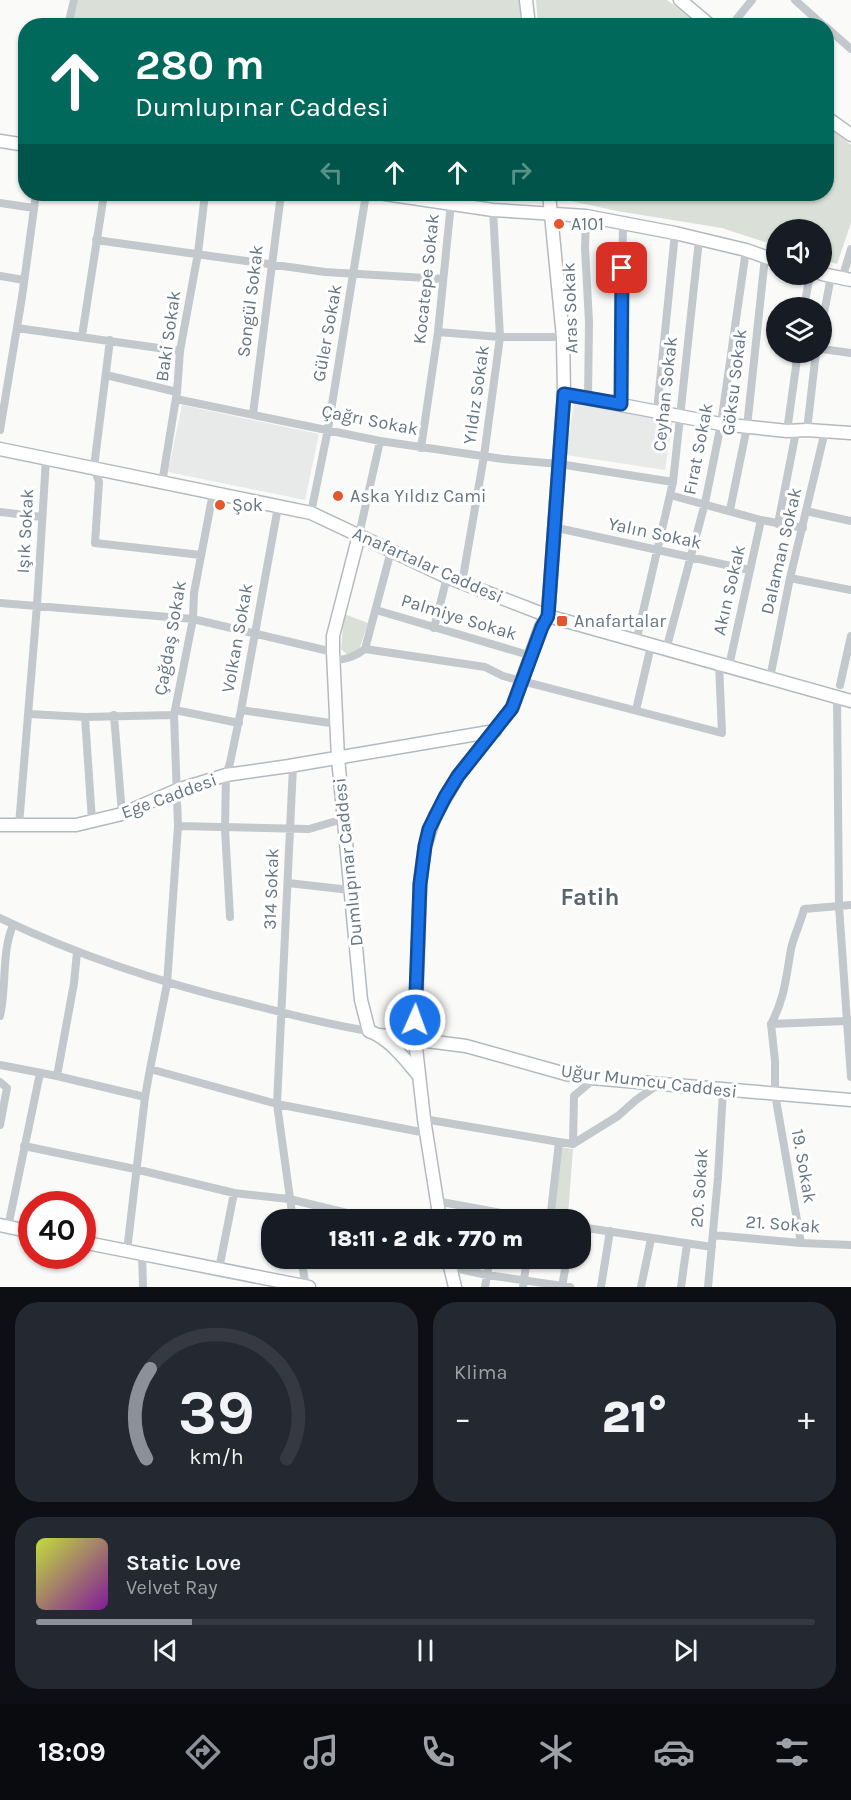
<!DOCTYPE html>
<html lang="tr">
<meta charset="utf-8">
<style>
:root{--surface:#171b24;--page:#242831;--text:#f1f3f6;--muted:#9ea1a6;--line:#363941;--accent:#8c9099}
body{margin:0;font-family:Karla,sans-serif;background:var(--page);color:var(--text);height:100vh;display:flex;flex-direction:column;font-size:22px;white-space:nowrap}
*{box-sizing:border-box;margin:0}
p{font-size:20px;color:var(--muted)}
.icon{flex:none;width:33px;height:33px;fill:none;stroke:currentColor;stroke-width:2;stroke-linecap:round;stroke-linejoin:round}
.map{position:relative;height:1287px;overflow:hidden}
.sheet{display:flex;flex-direction:column;gap:15px;padding:15px;background:#0d0f14;flex:1}
.sheet>*{flex:none}
.guide{position:absolute;left:18px;top:18px;width:816px;height:183px;border-radius:24px;box-shadow:0 2px 4px #0004;background:#00695c;color:#fff;overflow:hidden}
.controls{position:absolute;left:766px;top:219px;display:grid;gap:12px}
.controls a{display:grid;place-items:center;width:66px;height:66px;border-radius:50%;background:var(--surface);box-shadow:0 2px 4px #0004;font-size:30px}
.speed{position:absolute;left:18px;top:1191px;display:flex;gap:12px;font-size:30px;font-weight:700;text-align:center}
.speed>*{display:grid;place-content:center;width:78px;height:78px;border-radius:50%;background:var(--surface);box-shadow:0 2px 4px #0004;line-height:1}
.speed .limit{border:9px solid #d22;background:#fff;color:#111}
.pin{position:absolute;display:grid;place-items:center;width:51px;height:51px;color:#fff;margin:-26px;border-radius:12px;box-shadow:0 3px 9px #0006}
.me{position:absolute;width:66px;margin:-33px;rotate:2deg;stroke-linejoin:round;filter:drop-shadow(0 0 4px #0008)}
.turn{display:flex;align-items:center;gap:21px;height:126px;padding:0 18px;font-size:27px}
.turn .icon{width:78px;height:78px;stroke-width:2.5}
.turn b{display:block;font-size:42px;line-height:51px}
.lanes{display:flex;align-items:center;height:57px;padding:0 18px;background:#0003;justify-content:center;gap:30px;direction:ltr}
.lanes .off{opacity:.35}
.big{font-size:45px;font-weight:800;line-height:1.1}
.sheet .card{flex:1;display:flex;flex-direction:column;justify-content:center;gap:9px;min-width:0;padding:0 21px;border-radius:24px;background:var(--page)}
.sheet .dial{align-items:center;gap:0}
.dial svg{height:156px;overflow:visible;fill:none;stroke:var(--line);stroke-width:7;stroke-linecap:round;text-anchor:middle}
.dial text{fill:var(--text);stroke:none}
.song{display:flex;align-items:center;gap:18px}
.cover{width:72px;height:72px;border-radius:9px;background:linear-gradient(135deg,hsl(70 70% 55%),hsl(290 70% 35%))}
.played{height:6px;border-radius:3px;background:linear-gradient(90deg,var(--accent) 20%,var(--line) 20%)}
.keys{display:flex;justify-content:space-around;direction:ltr}
.heat{display:flex;justify-content:space-between;align-items:center;font-size:33px;direction:ltr}
.sheet .tiles{flex:1;display:grid;gap:15px;grid-template-columns:1fr 1fr}
.card:last-child{grid-column:span 2}
.trip{position:absolute;left:261px;top:1209px;width:330px;height:60px;border-radius:24px;background:var(--surface);box-shadow:0 2px 4px #0004;font-weight:800;line-height:60px;text-align:center}
.dock{display:flex;height:96px;justify-content:space-around;align-items:center;background:#090b0e;color:var(--muted)}
.dock .icon{width:42px;height:42px}
.dock .active{color:var(--accent)}
.dock b{font-size:27px;color:var(--text)}
.map>svg:first-child{display:block}
</style>
<div class="map">
<svg width="851" height="1287" viewBox="0 0 851 1287">
<rect width="100%" height="100%" fill="#fafaf8"/>
<path fill="#e8e9e9" d="M 574,403 L 673,419 L 665,470 L 566,455 Z
M 182,405 L 319,434 L 305,500 L 168,472 Z"/>
<path fill="#dadfd7" d="M 78,0 L 519,0 L 521,25 L 72,26 Z
M 536,0 L 667,0 L 699,25 L 538,25 Z
M 827,126 L 851,145 L 851,223 L 837,264 L 822,260 L 822,230 L 777,230 L 777,246 L 722,228 L 617,211 L 557,198 L 556,194 L 826,194 Z
M 344,614 L 368,623 L 359,650 L 348,655 L 341,649 Z
M 560,1147 L 573,1149 L 568,1215 L 554,1213 Z"/>
<g fill="none" stroke-linecap="round" stroke-linejoin="round">
<defs>
<path id="secondary" d="M 526,0 L 529,26
M 680,0 L 711,26
M 826,117 L 851,135
M 0,141 L 26,145
M 385,194 L 493,210 L 586,216 L 675,233 L 746,250 L 777,261
M 822,274 L 851,280
M 564,394 L 721,424 L 787,431 L 807,430 L 851,433
M 0,449 L 311,513 L 447,577 L 548,616 L 851,701
M 359,535 L 333,636 L 333,652 L 338,758 L 361,1000 L 369,1031 C 390,1039 405,1059 419,1076
M 0,825 L 76,825 L 122,814 L 177,790 L 226,775 L 289,766 L 495,731
M 379,1035 L 466,1046 L 566,1074 L 591,1078 L 851,1100
M 440,1220 L 424,1119 L 415,1039 L 420,884 L 425,846 L 435,816 L 458,776 L 512,708 L 541,627 L 548,616 L 564,394 L 563,337 L 549,194
M 0,1225 L 32,1232
M 82,1242 L 309,1287
M 448,1258 L 455,1287"/>
</defs>
<use href="#secondary" stroke="#b3babf" stroke-width="15"/>
<path stroke="#c3c8cc" stroke-width="8" d="M 795,0 L 824,26
M 68,26 L 74,0
M 731,26 L 752,0
M 826,27 L 851,49
M 0,203 L 34,208
M 586,216 L 585,248 L 589,322 L 588,398
M 96,240 L 325,272 L 443,279
M 0,276 L 24,280
M 842,279 L 851,249
M 804,308 L 810,274
M 822,323 L 831,277
M 17,328 L 180,351
M 438,332 L 500,337 L 563,337
M 82,336 L 104,194
M 110,340 L 94,467 L 99,482 L 95,543 L 201,555
M 822,349 L 851,353
M 106,375 L 177,392
M 176,399 L 380,441 L 503,459 L 559,464 L 673,482
M 621,404 L 623,223
M 657,411 L 675,233
M 253,414 L 281,194
M 0,430 L 22,297 L 36,194
M 807,430 L 816,352
M 787,431 L 798,352
M 421,448 L 438,332 L 451,203
M 162,483 L 177,392 L 180,351 L 198,253 L 205,194
M 670,495 L 761,520 L 803,528
M 730,510 L 747,427 L 765,257
M 806,511 L 851,521
M 0,512 L 42,517
M 311,513 L 328,429 L 366,194
M 778,524 L 796,432
M 553,527 L 749,570
M 359,535 L 380,441
M 790,578 L 851,590
M 462,583 L 484,456 L 500,337 L 493,210
M 0,603 L 193,619 L 333,652
M 376,610 L 532,656
M 434,628 L 447,577
M 636,642 L 673,482 L 699,240
M 365,649 L 485,667 L 503,676 L 722,733 L 719,664
M 666,650 L 705,503 L 721,424 L 746,250
M 334,660 C 346,660 355,657 365,649 L 391,551
M 729,666 L 761,520
M 770,678 L 790,578 L 825,431
M 840,685 L 851,636
M 175,710 L 239,723
M 241,710 L 337,724
M 636,710 L 651,646
M 29,714 L 85,717 L 174,715
M 114,715 L 122,814
M 85,717 L 92,821
M 293,766 L 277,1104 L 293,1220
M 19,825 L 37,605 L 46,459
M 178,826 L 309,829 L 343,819
M 288,883 L 350,890
M 230,917 L 225,829 L 226,775 L 230,763 L 241,710 L 278,507
M 0,918 C 81,957 162,983 249,1004 C 289,1014 329,1025 369,1031
M 77,952 L 74,983 L 57,1076 L 145,1097 L 127,1251
M 0,1016 C 7,986 1,954 13,925
M 850,1020 L 847,1021 L 851,1077
M 771,1024 C 785,998 786,977 791,949 C 794,935 801,922 804,909 L 839,906 L 837,697
M 0,1065 L 57,1076
M 150,1069 L 167,984 L 178,826 L 174,715 L 193,619 L 194,593 L 213,493
M 0,1082 L 7,1088 L 0,1125
M 145,1097 L 150,1069 L 277,1104 L 426,1133
M 424,1119 L 559,1142 L 550,1220
M 559,1142 L 573,1144 L 574,1096 L 594,1079
M 573,1144 L 618,1116 L 636,1100 L 659,1084
M 24,1146 L 135,1169 L 234,1193 L 289,1199 L 376,1220
M 436,1201 L 540,1220
M 8,1227 L 40,1073
M 580,1227 L 712,1247
M 713,1235 L 801,1243 L 851,1245
M 801,1243 L 775,1094 L 775,1061 L 771,1024 L 847,1021 L 839,906 L 851,905
M 142,1253 L 143,1287
M 301,1258 L 306,1287
M 450,1267 L 487,1275 L 570,1287
M 219,1269 L 234,1193
M 485,1287 L 490,1258
M 523,1287 L 527,1258
M 562,1287 L 567,1258
M 601,1287 L 610,1231
M 641,1287 L 651,1239
M 681,1287 L 687,1244
M 708,1287 L 718,1177 L 723,1091"/>
<use href="#secondary" stroke="#fff" stroke-width="12"/>
</g>
<g fill="none" stroke-linecap="round" stroke-linejoin="round">
<defs>
<path id="route" d="M 415,1020 L 420,884 L 425,846 L 429,829 L 445,797 L 458,776 L 512,708 L 542,627 L 548,616 L 564,394 L 621,404 L 622,268"/>
</defs>
<use href="#route" stroke="#114b97" stroke-width="15"/>
<use href="#route" stroke="#1a73e8" stroke-width="10"/>
</g>
<g fill="#e4572e" stroke="#fff" stroke-width="2">
<circle cx="559" cy="224" r="6"/>
<circle cx="338" cy="496" r="6"/>
<circle cx="220" cy="505" r="6"/>
<rect x="556" y="615" width="12" height="12" rx="3"/>
</g>
<g text-anchor="middle" stroke-width="6" stroke-linejoin="round" paint-order="stroke">
<g font-size="18" fill="#657683" stroke="#fff" text-anchor="start">
<text x="571" y="230">A101</text>
<text x="350" y="502">Aska Yıldız Cami</text>
<text x="232" y="511">Şok</text>
<text x="574" y="627">Anafartalar</text>
</g>
<g font-size="18" fill="#657683" stroke="#fff">
<text transform="translate(426 279) rotate(-84)" y="6">Kocatepe Sokak</text>
<text transform="translate(250 301) rotate(-83)" y="6">Songül Sokak</text>
<text transform="translate(570 308) rotate(-92)" y="6">Aras Sokak</text>
<text transform="translate(327 333) rotate(-80)" y="6">Güler Sokak</text>
<text transform="translate(168 336) rotate(-82)" y="6">Baki Sokak</text>
<text transform="translate(734 382) rotate(-83)" y="6">Göksu Sokak</text>
<text transform="translate(665 394) rotate(-84)" y="6">Ceyhan Sokak</text>
<text transform="translate(476 395) rotate(-82)" y="6">Yıldız Sokak</text>
<text transform="translate(370 420) rotate(11)" y="6">Çağrı Sokak</text>
<text transform="translate(698 449) rotate(-79)" y="6">Fırat Sokak</text>
<text transform="translate(25 531) rotate(-87)" y="6">Işık Sokak</text>
<text transform="translate(655 533) rotate(12)" y="6">Yalın Sokak</text>
<text transform="translate(781 551) rotate(-77)" y="6">Dalaman Sokak</text>
<text transform="translate(428 565) rotate(24)" y="6">Anafartalar Caddesi</text>
<text transform="translate(729 590) rotate(-77)" y="6">Akın Sokak</text>
<text transform="translate(459 617) rotate(17)" y="6">Palmiye Sokak</text>
<text transform="translate(170 638) rotate(-80)" y="6">Çağdaş Sokak</text>
<text transform="translate(237 638) rotate(-80)" y="6">Volkan Sokak</text>
<text transform="translate(169 796) rotate(-20)" y="6">Ege Caddesi</text>
<text transform="translate(348 862) rotate(-96)" y="6">Dumlupınar Caddesi</text>
<text transform="translate(271 889) rotate(-88)" y="6">314 Sokak</text>
<text transform="translate(649 1081) rotate(7)" y="6">Uğur Mumcu Caddesi</text>
<text transform="translate(804 1166) rotate(80)" y="6">19. Sokak</text>
<text transform="translate(699 1188) rotate(-86)" y="6">20. Sokak</text>
<text transform="translate(783 1224) rotate(4)" y="6">21. Sokak</text>
</g>
<g font-size="24" font-weight="bold" fill="#57646e" stroke="#fff">
<text x="590" y="905">Fatih</text>
</g>
</g>
</svg>
<div class="controls">
<a><svg class="icon" aria-label="sound" viewBox="0 0 24 24"><path d="M4 9h4l5-4v14l-5-4H4zM17 9q2 3 0 6"/></svg></a>
<a><svg class="icon" aria-label="layers" viewBox="0 0 24 24"><path d="M12 4l9 5-9 5-9-5zM3 14l9 5 9-5"/></svg></a>
</div>
<div class="speed"><div class="limit">40</div></div>
<div class="pin" style="left:622px;top:268px;background:#d93025"><svg class="icon" aria-label="arrive" viewBox="0 0 24 24"><path d="M6 21V4h12l-3 4 3 4H6"/></svg></div>
<svg class="me" style="left:415px;top:1020px" viewBox="-20 -20 40 40"><circle r="17" fill="#1a73e8" stroke="#fff" stroke-width="3"/><path d="M0-11L8 9 0 5-8 9z" fill="#fff"/></svg>
<div class="trip">18:11 · 2 dk · 770 m</div>
<div class="guide">
<div class="turn"><svg class="icon" aria-label="ahead" viewBox="0 0 24 24"><path d="M12 20V5M6 11l6-6 6 6"/></svg><div><b>280 m</b>Dumlupınar Caddesi</div></div>
<div class="lanes"><svg class="icon off" aria-label="left" viewBox="0 0 24 24"><path d="M17 20v-9H6M10 6l-5 5 5 5"/></svg><svg class="icon" aria-label="ahead" viewBox="0 0 24 24"><path d="M12 20V5M6 11l6-6 6 6"/></svg><svg class="icon" aria-label="ahead" viewBox="0 0 24 24"><path d="M12 20V5M6 11l6-6 6 6"/></svg><svg class="icon off" aria-label="right" viewBox="0 0 24 24"><path d="M7 20v-9h11M14 6l5 5-5 5"/></svg></div>
</div>
</div>
<section class="sheet">
<div class="tiles">
<div class="card dial"><svg viewBox="0 0 100 80">
<path d="M14 69A42 42 0 1 1 86 69"/>
<path d="M14 69A42 42 0 0 1 16 23" stroke="#8c9099"/>
<text x="50" y="56" font-size="32" font-weight="700">39</text>
<text x="50" y="72" font-size="11">km/h</text>
</svg></div>
<div class="card"><p>Klima</p>
<div class="heat"><a>−</a><b class="big">21°</b><a>+</a></div>
</div>
<div class="card">
<div class="song"><i class="cover"></i><div><b>Static Love</b><p>Velvet Ray</p></div></div>
<div class="played"></div>
<div class="keys"><svg class="icon" aria-label="previous" viewBox="0 0 24 24"><path d="M18 5L8 12l10 7zM5 5v14"/></svg><svg class="icon" aria-label="pause" viewBox="0 0 24 24"><path d="M8 5v14M16 5v14"/></svg><svg class="icon" aria-label="next" viewBox="0 0 24 24"><path d="M6 5l10 7-10 7zM19 5v14"/></svg></div>
</div>
</div>
</section>
<nav class="dock">
<b>18:09</b>
<svg class="icon active" aria-label="directions" viewBox="0 0 24 24"><path d="M12 3l9 9-9 9-9-9zM9 14v-3h6M13 9l2 2-2 2"/></svg>
<svg class="icon" aria-label="music" viewBox="0 0 24 24"><path d="M9 18V5l10-2v13"/><circle cx="6" cy="18" r="3"/><circle cx="16" cy="16" r="3"/></svg>
<svg class="icon" aria-label="phone" viewBox="0 0 24 24"><path d="M5 4h4l2 5-3 2q2 4 5 5l2-3 5 2v4C11 20 4 13 5 4z"/></svg>
<svg class="icon" aria-label="climate" viewBox="0 0 24 24"><path d="M12 3v18M4 7l16 10M4 17L20 7"/></svg>
<svg class="icon" aria-label="car" viewBox="0 0 24 24"><path d="M5 17H2v-5l4-1 3-4h7l3 4 3 1v5h-3M9 17h6M6 11h13"/><circle cx="7" cy="17" r="2"/><circle cx="17" cy="17" r="2"/></svg>
<svg class="icon" aria-label="filters" viewBox="0 0 24 24"><path d="M4 7h16M4 17h16"/><circle cx="9" cy="7" r="2"/><circle cx="15" cy="17" r="2"/></svg>
</nav>
